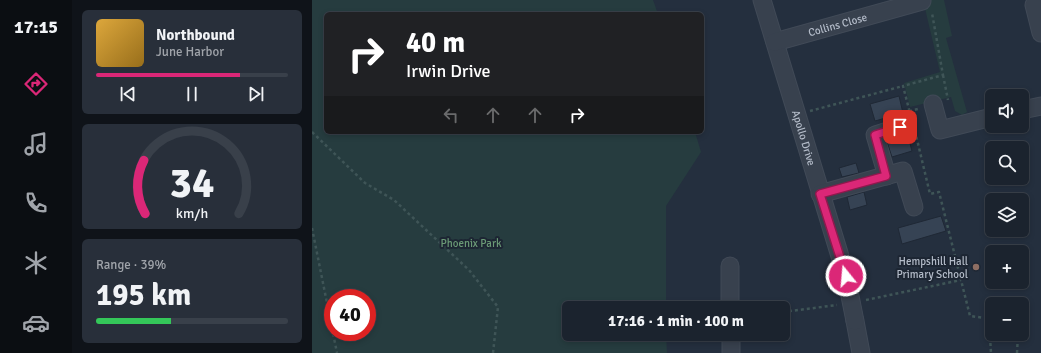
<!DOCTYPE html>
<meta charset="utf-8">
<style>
:root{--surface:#1b232e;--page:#282f3a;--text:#f1f3f6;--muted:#a0a4aa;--line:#39404a;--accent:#db2777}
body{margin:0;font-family:Signika,sans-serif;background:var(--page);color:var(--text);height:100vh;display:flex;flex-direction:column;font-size:15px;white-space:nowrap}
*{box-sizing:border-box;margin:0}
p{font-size:13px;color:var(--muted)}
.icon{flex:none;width:22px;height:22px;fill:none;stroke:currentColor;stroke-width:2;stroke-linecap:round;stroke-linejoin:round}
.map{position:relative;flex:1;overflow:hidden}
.sheet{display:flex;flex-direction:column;gap:10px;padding:10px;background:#0f1319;width:240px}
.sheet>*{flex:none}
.banner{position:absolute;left:12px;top:12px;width:380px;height:122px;border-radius:6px;box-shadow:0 2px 6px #0003,0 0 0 1px var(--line);background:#202124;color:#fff;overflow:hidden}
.fabs{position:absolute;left:673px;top:89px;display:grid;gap:8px}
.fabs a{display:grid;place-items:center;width:44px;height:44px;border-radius:6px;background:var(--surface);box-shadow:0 2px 6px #0003,0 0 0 1px var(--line);font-size:20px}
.speed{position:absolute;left:12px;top:289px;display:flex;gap:8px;font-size:20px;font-weight:700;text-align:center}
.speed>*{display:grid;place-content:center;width:52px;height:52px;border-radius:50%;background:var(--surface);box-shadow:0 2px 6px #0003,0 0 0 1px var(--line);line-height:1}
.speed .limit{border:6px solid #d22;background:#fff;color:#111}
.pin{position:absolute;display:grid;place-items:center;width:34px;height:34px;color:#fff;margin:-17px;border-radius:8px;box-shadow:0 2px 6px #0006}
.me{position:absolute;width:44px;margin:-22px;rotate:343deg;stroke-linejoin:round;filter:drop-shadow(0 0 3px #0008)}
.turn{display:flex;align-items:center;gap:14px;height:84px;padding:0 16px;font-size:18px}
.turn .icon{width:52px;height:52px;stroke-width:2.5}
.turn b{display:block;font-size:28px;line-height:34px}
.lanes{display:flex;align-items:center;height:38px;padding:0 16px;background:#0003;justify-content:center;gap:20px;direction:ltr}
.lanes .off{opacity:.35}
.big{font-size:30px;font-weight:700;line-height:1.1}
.sheet .widget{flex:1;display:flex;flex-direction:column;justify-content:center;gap:6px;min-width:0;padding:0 14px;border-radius:6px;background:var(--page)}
.sheet .dial{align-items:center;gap:0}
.dial svg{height:104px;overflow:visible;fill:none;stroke:var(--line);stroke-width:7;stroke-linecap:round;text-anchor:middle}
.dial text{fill:var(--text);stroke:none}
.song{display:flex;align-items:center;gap:12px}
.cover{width:48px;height:48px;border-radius:6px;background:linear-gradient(135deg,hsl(40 70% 55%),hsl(40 70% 35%))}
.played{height:4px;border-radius:2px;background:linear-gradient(90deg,var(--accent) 75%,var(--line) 75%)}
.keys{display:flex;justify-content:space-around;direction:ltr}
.charge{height:6px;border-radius:3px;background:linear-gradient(90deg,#34c759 39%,var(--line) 0)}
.trip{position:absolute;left:250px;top:301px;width:228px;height:40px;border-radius:6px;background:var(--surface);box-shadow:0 2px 6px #0003,0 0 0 1px var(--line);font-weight:700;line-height:40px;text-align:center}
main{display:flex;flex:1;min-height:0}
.dock{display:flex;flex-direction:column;width:72px;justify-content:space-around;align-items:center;background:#0b0e12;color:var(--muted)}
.dock .icon{width:28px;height:28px}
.dock .on{color:var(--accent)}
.dock b{font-size:18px;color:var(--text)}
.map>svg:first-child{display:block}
</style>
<main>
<nav class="dock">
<b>17:15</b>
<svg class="icon on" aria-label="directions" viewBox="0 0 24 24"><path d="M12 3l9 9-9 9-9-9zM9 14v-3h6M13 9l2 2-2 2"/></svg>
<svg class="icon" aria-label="music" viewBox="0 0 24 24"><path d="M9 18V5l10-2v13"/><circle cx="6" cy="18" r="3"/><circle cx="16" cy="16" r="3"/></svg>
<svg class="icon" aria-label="phone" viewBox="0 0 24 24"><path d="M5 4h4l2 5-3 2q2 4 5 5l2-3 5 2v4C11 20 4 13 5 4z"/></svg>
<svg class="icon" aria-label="climate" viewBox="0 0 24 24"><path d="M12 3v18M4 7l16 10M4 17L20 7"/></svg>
<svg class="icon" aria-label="car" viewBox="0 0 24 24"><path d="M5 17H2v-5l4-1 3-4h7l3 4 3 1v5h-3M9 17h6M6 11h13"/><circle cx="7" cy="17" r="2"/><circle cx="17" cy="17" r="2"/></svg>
</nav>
<section class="sheet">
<div class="widget">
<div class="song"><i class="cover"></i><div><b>Northbound</b><p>June Harbor</p></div></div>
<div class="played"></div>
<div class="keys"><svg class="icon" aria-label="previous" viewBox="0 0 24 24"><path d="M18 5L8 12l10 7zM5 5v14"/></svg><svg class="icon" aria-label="pause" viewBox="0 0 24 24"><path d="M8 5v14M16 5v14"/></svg><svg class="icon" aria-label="next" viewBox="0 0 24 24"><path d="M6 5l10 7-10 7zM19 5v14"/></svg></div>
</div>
<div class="widget dial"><svg viewBox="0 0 100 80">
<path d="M14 69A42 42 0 1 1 86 69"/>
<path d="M14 69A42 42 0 0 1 13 28" stroke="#db2777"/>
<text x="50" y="56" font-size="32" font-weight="700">34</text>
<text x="50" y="72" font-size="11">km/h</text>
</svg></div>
<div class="widget"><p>Range · 39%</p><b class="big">195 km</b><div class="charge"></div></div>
</section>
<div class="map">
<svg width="729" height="353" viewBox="0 0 729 353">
<rect width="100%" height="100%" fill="#242f3e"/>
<path fill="#263c3f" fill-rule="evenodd" d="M 0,0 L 341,0 L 346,14 L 14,14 L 14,132 L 383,132 L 389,152 L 354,206 L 354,308 L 257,308 L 257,334 L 354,334 L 355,353 L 0,353 ZM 21,298 L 55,298 L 55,332 L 21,332 Z
M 611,0 L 632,0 L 640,36 L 634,38 L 655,112 L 650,115 L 643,111 L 639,97 L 598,107 L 592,83 L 628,72 Z"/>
<path fill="#364354" stroke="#1f2835" d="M 587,96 L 591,113 L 563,121 L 558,104 Z
M 596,136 L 600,151 L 580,157 L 575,142 Z
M 544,163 L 547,173 L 530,177 L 527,168 Z
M 552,192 L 555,205 L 538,210 L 535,197 Z
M 629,216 L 634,231 L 590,244 L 586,228 Z"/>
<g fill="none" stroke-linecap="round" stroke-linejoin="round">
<defs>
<g id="minor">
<path id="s1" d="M 450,0 L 534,276"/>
<path d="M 722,5 L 729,33"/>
<path id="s2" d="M 463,42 L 610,1"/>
<path d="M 621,104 L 628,130 L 680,117"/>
<path d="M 710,110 L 729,106"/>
<path d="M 575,176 L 563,135 L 588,127"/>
<path d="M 508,194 L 591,171 L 602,207"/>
<path d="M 418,266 L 418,308"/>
<path d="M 543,321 L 549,353"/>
<path d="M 419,334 L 419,353"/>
</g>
</defs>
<use href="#minor" stroke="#414a57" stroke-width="19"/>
<path stroke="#3f5557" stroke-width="2.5" stroke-dasharray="3 3" stroke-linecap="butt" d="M 631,75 L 636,100
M 498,111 L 591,86
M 597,111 L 606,109
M 599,117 L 591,86 L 631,75 L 620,13
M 603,131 L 618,194 L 627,192 L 658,316 L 680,319
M 0,132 L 53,183 L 82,200 L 157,270 L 186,307 L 181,353
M 0,228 L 25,353
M 554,300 L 649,280
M 471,312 L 525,305
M 677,319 L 679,353
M 705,353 L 706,334"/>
<use href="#minor" stroke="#38414e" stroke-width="17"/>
<defs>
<path id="minor-bridge" d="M 534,276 L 543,321"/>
</defs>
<use href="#minor-bridge" stroke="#414a57" stroke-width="19" stroke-linecap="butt"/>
<use href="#minor-bridge" stroke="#38414e" stroke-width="17"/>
</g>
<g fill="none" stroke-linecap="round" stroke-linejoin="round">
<defs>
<path id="route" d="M 534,276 L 508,194 L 574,176 L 563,135 L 588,127"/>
</defs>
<use href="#route" stroke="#8e194d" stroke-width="10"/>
<use href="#route" stroke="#db2777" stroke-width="7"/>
</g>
<circle fill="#8d6e63" stroke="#1d2633" stroke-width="1.5" cx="664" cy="267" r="4"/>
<g text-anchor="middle" stroke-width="4" stroke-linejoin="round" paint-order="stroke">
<g font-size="11" fill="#b4bcc9" stroke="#1d2633">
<text dy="4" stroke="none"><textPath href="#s2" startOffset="65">Collins Close</textPath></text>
<text dy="4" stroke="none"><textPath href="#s1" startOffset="144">Apollo Drive</textPath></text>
</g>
<g font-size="11" fill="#6b9a76" stroke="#1d2633">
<text x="159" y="247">Phoenix Park</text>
</g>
<g font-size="11" fill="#b4bcc9" stroke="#1d2633" text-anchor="end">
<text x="656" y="265">Hempshill Hall<tspan x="656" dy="13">Primary School</tspan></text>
</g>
</g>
</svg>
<div class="fabs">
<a><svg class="icon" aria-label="sound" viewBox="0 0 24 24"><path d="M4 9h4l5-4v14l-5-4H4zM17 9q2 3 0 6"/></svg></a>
<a><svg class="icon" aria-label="search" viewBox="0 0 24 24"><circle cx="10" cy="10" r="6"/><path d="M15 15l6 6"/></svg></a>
<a><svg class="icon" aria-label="layers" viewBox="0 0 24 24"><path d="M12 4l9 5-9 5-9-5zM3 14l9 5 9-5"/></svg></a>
<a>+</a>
<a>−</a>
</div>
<div class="speed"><div class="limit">40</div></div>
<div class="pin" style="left:588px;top:127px;background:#d93025"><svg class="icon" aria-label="arrive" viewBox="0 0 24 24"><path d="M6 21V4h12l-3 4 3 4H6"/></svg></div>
<svg class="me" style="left:534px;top:276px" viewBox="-20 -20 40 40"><circle r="17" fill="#db2777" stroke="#fff" stroke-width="3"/><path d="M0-11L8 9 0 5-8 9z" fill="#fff"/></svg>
<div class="trip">17:16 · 1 min · 100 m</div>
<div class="banner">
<div class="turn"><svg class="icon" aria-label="right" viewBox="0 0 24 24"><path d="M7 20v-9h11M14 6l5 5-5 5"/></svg><div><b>40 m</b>Irwin Drive</div></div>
<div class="lanes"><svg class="icon off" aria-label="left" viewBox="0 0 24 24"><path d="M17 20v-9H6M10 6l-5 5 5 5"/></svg><svg class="icon off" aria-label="ahead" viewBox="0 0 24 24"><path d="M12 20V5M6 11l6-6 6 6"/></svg><svg class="icon off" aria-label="ahead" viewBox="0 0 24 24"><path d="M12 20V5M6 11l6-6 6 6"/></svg><svg class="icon" aria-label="right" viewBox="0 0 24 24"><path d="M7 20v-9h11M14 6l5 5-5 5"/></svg></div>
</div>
</div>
</main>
